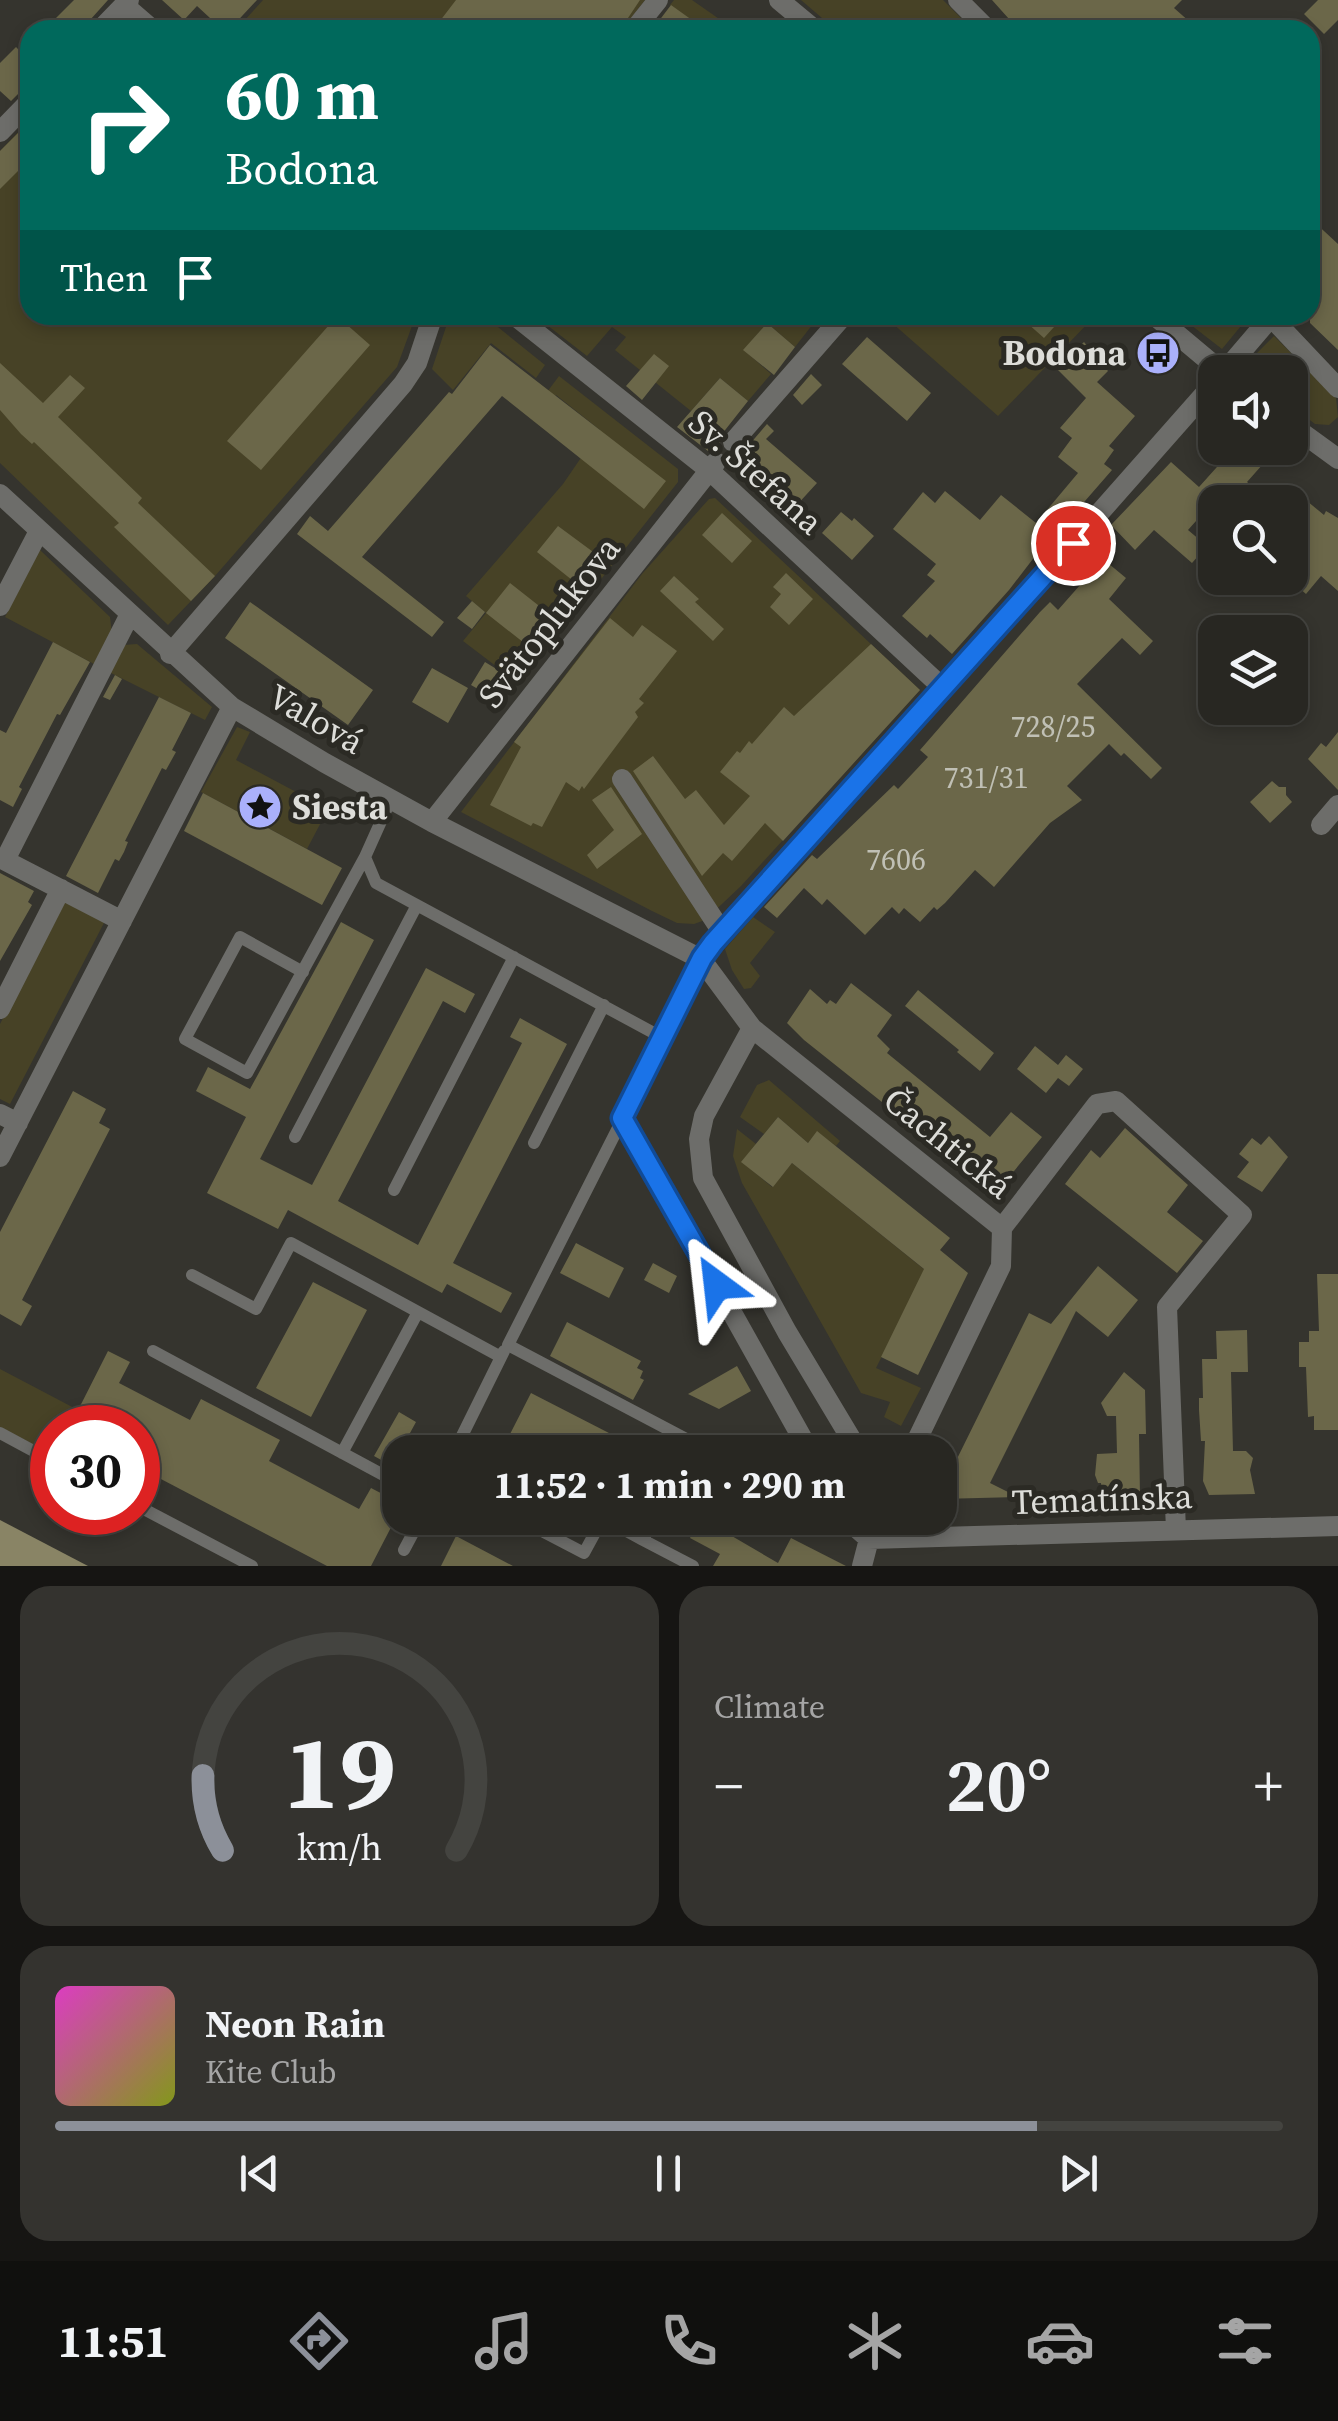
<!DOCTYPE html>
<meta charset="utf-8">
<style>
:root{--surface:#282722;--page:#34332f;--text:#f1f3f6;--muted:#a5a5a5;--line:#444440;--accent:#8c9099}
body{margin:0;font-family:"Source Serif 4",serif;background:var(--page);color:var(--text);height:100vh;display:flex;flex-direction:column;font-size:38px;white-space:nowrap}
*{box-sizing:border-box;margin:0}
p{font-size:32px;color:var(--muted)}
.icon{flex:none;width:55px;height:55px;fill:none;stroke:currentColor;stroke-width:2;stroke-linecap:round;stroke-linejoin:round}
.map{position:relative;height:1566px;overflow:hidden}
.panel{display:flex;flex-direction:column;gap:20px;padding:20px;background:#161513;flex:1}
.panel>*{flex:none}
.top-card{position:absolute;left:20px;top:20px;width:1300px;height:305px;border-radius:30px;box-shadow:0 5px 15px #0003,0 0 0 2px var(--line);background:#00695c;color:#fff;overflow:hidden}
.tools{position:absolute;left:1198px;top:355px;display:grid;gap:20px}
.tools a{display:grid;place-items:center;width:110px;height:110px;border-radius:20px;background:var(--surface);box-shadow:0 5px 15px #0003,0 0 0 2px var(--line);font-size:50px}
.speed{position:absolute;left:30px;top:1405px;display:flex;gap:20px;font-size:50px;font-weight:700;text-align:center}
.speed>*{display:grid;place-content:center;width:130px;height:130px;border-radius:50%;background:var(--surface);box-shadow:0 5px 15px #0003,0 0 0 2px var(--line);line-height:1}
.speed .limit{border:15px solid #d22;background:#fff;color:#111}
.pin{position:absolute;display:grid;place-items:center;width:85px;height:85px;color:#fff;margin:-42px;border:5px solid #fff;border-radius:50%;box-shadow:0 2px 10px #0007}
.me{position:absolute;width:110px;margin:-55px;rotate:330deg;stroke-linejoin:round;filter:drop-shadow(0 0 8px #0008)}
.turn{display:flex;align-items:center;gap:35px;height:210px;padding:0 40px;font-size:45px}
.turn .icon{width:130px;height:130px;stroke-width:2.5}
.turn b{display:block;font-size:70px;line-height:85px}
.then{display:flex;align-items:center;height:95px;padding:0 40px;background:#0003;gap:20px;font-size:38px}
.big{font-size:75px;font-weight:700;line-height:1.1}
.panel .card{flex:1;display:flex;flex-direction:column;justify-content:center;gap:15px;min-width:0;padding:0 35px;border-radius:30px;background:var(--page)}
.panel .dial{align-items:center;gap:0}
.dial svg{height:260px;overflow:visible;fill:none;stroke:var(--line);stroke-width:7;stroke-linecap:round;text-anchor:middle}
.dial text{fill:var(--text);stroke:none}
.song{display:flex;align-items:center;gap:30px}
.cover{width:120px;height:120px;border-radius:15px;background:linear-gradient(135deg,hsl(310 70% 55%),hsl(70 70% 35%))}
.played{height:10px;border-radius:5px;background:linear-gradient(90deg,var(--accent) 80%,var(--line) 80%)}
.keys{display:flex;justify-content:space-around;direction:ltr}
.heat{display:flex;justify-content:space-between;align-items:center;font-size:55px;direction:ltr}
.panel .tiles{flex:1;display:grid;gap:20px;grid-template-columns:1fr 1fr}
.card:last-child{grid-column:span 2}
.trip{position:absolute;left:382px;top:1435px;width:575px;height:100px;border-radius:30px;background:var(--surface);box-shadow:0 5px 15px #0003,0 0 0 2px var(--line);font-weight:700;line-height:100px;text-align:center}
.tabs{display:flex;height:160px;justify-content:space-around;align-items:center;background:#10100e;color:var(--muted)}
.tabs .icon{width:70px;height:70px}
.tabs .current{color:var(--accent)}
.tabs b{font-size:45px;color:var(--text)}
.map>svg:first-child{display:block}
</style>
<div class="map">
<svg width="1338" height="1566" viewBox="0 0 1338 1566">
<rect width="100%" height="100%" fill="#35342e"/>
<path fill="#474226" d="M 263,0 L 645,0 L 622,30 L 315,30 L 305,22 L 300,30 L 236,30 Z
M 674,0 L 692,0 L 735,30 L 706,30 L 670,5 Z
M 801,0 L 943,0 L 973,30 L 836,30 Z
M 30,120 L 30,315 L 416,315 L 397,367 L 215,576 L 168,625 L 0,463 L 0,151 Z
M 450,315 L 483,315 L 545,365 L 536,378 L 491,343 L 453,390 L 432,369 Z
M 534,315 L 820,315 L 795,347 L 767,323 L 744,350 L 771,374 L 748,401 L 720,378 L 691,411 L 615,350 L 626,337 L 612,327 L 587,356 Z
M 883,315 L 1096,315 L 998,416 Z
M 1178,315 L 1250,315 L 1222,349 Z
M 1274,336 L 1336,398 L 1338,417 L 1329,425 L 1315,424 L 1290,405 L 1290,372 L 1245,371 L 1246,364 Z
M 559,376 L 678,469 L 678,482 L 526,674 L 513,665 L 505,673 L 463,641 L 486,613 L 466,596 L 563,484 L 600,430 L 556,395 L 534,422 L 530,415 Z
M 715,498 L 920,690 L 741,886 L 705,920 L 694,924 L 677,923 L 652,911 L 461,812 L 642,574 L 709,499 Z
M 40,550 L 110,617 L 112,634 L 96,665 L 5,617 Z
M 137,644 L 212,707 L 205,720 L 109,672 L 124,645 Z
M 237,727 L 250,732 L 236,760 L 328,809 L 307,849 L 201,792 Z
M 64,900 L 105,921 L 10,1104 L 0,1099 L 0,1024 Z
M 753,917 L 775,932 L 750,963 L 760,976 L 751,988 L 744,989 L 732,970 L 725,949 Z
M 769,1080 L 840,1141 L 836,1146 L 817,1132 L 808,1143 L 778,1117 L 764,1134 L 740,1117 L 757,1085 Z
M 737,1129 L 756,1144 L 742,1162 L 772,1187 L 792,1163 L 925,1270 L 876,1368 L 921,1388 L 901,1426 L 884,1417 L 890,1402 L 861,1393 L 742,1183 L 733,1156 Z
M 0,1369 L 78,1410 L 68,1427 L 52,1428 L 52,1454 L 0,1427 Z"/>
<path fill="#898465" d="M 0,1520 L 88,1566 L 0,1566 Z"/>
<path fill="#6b6749" d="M 74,0 L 108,0 L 81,30 L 44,30 Z
M 162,0 L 257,0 L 229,30 L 223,30 L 197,6 L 184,20 Z
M 456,0 L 640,0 L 620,30 L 433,30 Z
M 992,0 L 1182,0 L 1174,8 L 1199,30 L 1126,30 L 1119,23 L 1112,30 L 1019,30 Z
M 1318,0 L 1338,0 L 1338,20 L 1324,34 L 1304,14 Z
M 671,5 L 706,30 L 652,30 Z
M 16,47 L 30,61 L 30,88 L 21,91 L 11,101 L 0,91 L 0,63 Z
M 30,121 L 30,159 L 0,189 L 0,151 Z
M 1310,218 L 1338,244 L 1338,350 L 1310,323 Z
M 1018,315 L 1065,315 L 1044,338 Z
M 337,316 L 370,345 L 261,470 L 227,441 Z
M 767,323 L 795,347 L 774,375 L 743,350 Z
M 867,337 L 931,393 L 907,421 L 842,364 Z
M 1084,342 L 1108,371 L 1097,382 L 1135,416 L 1109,446 L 1114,450 L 1104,464 L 1112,470 L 1065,524 L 1062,521 L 1009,590 L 952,654 L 930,634 L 927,638 L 902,616 L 935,581 L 927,575 L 936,564 L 893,529 L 923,492 L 935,503 L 945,491 L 980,520 L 1001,495 L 1036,523 L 1078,473 L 1058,457 L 1072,438 L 1060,428 L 1086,398 L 1057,369 Z
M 490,345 L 666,481 L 644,509 L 502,396 L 362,557 L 444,622 L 432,637 L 297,534 L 310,516 L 328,531 L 449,392 L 452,394 Z
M 654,354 L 669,366 L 642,400 L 626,386 Z
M 0,363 L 43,403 L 70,375 L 85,388 L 58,417 L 142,498 L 138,503 L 215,576 L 191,601 L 114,527 L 119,523 L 34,442 L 32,444 L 21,434 L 0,410 Z
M 811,374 L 822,385 L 802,405 L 793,395 Z
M 720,378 L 748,401 L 722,434 L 719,440 L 722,450 L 708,451 L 677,427 Z
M 767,424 L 774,431 L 766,439 L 817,483 L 795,507 L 745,460 L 734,472 L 729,467 L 727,454 L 736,455 L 743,452 Z
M 1213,448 L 1243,448 L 1263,464 L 1247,482 L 1272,502 L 1213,502 L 1188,530 L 1207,546 L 1192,563 L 1154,530 L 1135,550 L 1111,525 L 1171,462 L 1199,487 L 1225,458 Z
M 1290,487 L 1324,515 L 1326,511 L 1338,518 L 1338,591 L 1321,576 L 1306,594 L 1290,580 Z
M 841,512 L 852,521 L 854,518 L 874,536 L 852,560 L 822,533 Z
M 722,513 L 752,541 L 732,563 L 702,535 Z
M 558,526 L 604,560 L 582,588 L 537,552 Z
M 1103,559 L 1126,578 L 1109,599 L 1153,641 L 1140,655 L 1122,638 L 1077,684 L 1162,768 L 1151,779 L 1124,753 L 1121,756 L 1109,744 L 1067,786 L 1082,800 L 1050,823 L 994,887 L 975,870 L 945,903 L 937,910 L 934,907 L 920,922 L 904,908 L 899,914 L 892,907 L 865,935 L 827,899 L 822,905 L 804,888 L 777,918 L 764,907 L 812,855 L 817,859 L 894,785 L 898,789 L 928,757 L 920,750 L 1040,612 L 1050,602 L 1058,610 Z
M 786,573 L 813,599 L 789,625 L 770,607 L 781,594 L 773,587 Z
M 674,576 L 699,599 L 695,602 L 724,629 L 713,641 L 660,591 Z
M 510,583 L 557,620 L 533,650 L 486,613 Z
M 472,601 L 485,612 L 472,629 L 457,618 Z
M 250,602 L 373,690 L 348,725 L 225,638 Z
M 610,618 L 633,637 L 642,625 L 677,651 L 639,699 L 644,703 L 635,712 L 638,717 L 584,789 L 582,786 L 579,791 L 566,782 L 542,827 L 533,823 L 531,826 L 490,805 L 521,747 L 514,742 Z
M 53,642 L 90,662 L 60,715 L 57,714 L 19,787 L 22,789 L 13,807 L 0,800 L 0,730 L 6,733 Z
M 871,644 L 920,690 L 783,841 L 765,823 L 732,861 L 723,853 L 702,876 L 633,771 L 653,756 L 685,799 L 696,790 L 724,825 L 750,796 L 720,772 L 737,751 L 740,753 L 749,741 L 752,744 L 784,707 L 794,716 Z
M 485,662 L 503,673 L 490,696 L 471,685 Z
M 432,668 L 468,688 L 448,723 L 412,702 Z
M 115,675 L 122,679 L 110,700 L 103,697 Z
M 159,697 L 191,713 L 172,750 L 176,752 L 166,770 L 162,768 L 125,841 L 128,842 L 124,852 L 119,861 L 115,859 L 98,893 L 66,876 Z
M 1338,732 L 1338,790 L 1308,759 L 1321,743 L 1326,747 Z
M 1272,781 L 1279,787 L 1286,787 L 1286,795 L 1292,802 L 1270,823 L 1250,802 Z
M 611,787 L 642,834 L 597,869 L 587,855 L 614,830 L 592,800 Z
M 203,793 L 342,868 L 322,905 L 184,831 Z
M 0,873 L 34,891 L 28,902 L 32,905 L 0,961 Z
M 341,922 L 374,940 L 260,1159 L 312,1185 L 426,968 L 475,994 L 465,1013 L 443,1001 L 338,1201 L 418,1245 L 522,1043 L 510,1037 L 520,1018 L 567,1044 L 453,1263 L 512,1293 L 501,1313 L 447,1284 L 442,1293 L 288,1210 L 278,1229 L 207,1193 L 246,1117 L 196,1091 L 208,1067 L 250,1089 Z
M 851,983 L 892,1015 L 877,1036 L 890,1049 L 887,1053 L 990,1137 L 1011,1112 L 1042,1137 L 1005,1182 L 975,1158 L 966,1169 L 804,1040 L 787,1023 L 810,989 L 827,1004 L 830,1000 L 836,1004 Z
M 918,990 L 994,1053 L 980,1071 L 957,1052 L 959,1050 L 905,1006 Z
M 1035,1046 L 1058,1065 L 1066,1055 L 1083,1069 L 1069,1086 L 1058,1078 L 1046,1093 L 1017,1069 Z
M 73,1091 L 106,1109 L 99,1123 L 110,1129 L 22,1300 L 32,1306 L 21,1326 L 0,1314 L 0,1232 Z
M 778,1117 L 808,1143 L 817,1131 L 950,1238 L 940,1250 L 968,1273 L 918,1375 L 881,1357 L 924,1269 L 792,1163 L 773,1187 L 741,1162 Z
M 1125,1128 L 1188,1185 L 1167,1212 L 1203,1241 L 1177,1273 L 1065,1184 L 1091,1150 L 1100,1158 Z
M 1269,1136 L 1288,1157 L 1262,1192 L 1237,1177 L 1249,1162 L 1239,1154 L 1252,1138 L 1261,1145 Z
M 576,1243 L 624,1268 L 609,1298 L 560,1273 Z
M 653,1263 L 677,1276 L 669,1293 L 644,1280 Z
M 1098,1266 L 1138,1300 L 1108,1337 L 1076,1311 L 990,1483 L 1018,1497 L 940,1499 L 940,1475 L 947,1479 L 1029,1313 L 1051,1324 Z
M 1317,1274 L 1338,1274 L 1338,1430 L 1314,1430 L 1314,1416 L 1308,1417 L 1306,1367 L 1299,1367 L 1299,1342 L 1309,1342 L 1309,1331 L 1319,1331 Z
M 313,1282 L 367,1310 L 311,1417 L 256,1388 Z
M 567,1322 L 641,1361 L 637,1368 L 643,1371 L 640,1378 L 644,1380 L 633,1400 L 550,1356 Z
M 1247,1330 L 1248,1372 L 1231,1372 L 1233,1451 L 1246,1451 L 1253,1458 L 1250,1470 L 1255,1494 L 1209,1495 L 1203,1481 L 1205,1441 L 1201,1441 L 1199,1410 L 1199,1398 L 1203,1398 L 1202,1359 L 1217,1359 L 1216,1331 Z
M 108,1351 L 130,1362 L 119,1383 L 190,1420 L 201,1399 L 280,1440 L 269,1461 L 359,1509 L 371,1488 L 400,1503 L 400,1510 L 371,1566 L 327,1566 L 138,1467 L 138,1428 L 69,1428 Z
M 737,1366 L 751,1391 L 719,1409 L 688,1394 Z
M 1124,1372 L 1145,1390 L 1146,1434 L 1139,1434 L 1140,1496 L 1102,1497 L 1101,1483 L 1098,1483 L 1095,1475 L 1097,1454 L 1117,1453 L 1116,1416 L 1107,1416 L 1101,1403 Z
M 531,1393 L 646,1452 L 537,1452 L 508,1438 Z
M 399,1412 L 416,1422 L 392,1466 L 374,1456 Z
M 701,1518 L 778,1563 L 791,1538 L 846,1566 L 713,1566 L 720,1554 L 690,1538 Z
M 456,1536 L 513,1566 L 441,1566 Z"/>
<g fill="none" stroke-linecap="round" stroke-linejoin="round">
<path stroke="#6d6d6a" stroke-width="12" d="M 391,799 L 365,857 L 376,883 L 663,1038
M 303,972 L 240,937 L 185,1039 L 247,1073 L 365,857
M 623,1118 L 508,1345 L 711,1452
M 295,1137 L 417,905
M 534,1143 L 604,1005
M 394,1190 L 514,957
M 192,1275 L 256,1309 L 291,1243 L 501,1357
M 153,1351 L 400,1484
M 0,1433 L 52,1461
M 454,1452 L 504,1351
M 342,1453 L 418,1312
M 138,1506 L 252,1566
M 517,1518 L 584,1553 L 603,1518 L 643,1540
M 655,1518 L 643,1540 L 693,1566
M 404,1550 L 421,1518"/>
<path stroke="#6d6d6a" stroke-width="20" d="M 779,0 L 815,30
M 958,0 L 988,30
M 124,5 L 153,30
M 100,30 L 129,0
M 634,30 L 658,0
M 0,132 L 30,101
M 514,315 L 709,470 L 944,689
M 1154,315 L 1222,372
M 1269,315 L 1338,388
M 1224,372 L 1271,317
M 1290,424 L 1338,459
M 733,442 L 844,315
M 0,494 L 232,707 L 325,763 L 432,822 L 701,959 L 752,1028 L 1002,1228
M 0,606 L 39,531
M 170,654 L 403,384 L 417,363 L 433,315
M 622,779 L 722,932
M 432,822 L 716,462
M 1321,825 L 1338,805
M 0,858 L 122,921
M 5,860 L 129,616
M 0,1009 L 61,889
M 752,1028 L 704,1116 L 699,1139 L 703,1178 L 787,1332 L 859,1452
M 0,1114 L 18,1123
M 0,1157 L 232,707
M 1002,1228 L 1097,1104 L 1116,1101 L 1242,1215 L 1167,1307 L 1176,1530
M 810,1452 L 623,1118 L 701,959 L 713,943 L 944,689 L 1215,382
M 905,1452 L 915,1444 L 1001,1266 L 1002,1228
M 845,1518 L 869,1539 L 862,1566
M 869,1539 L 1338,1526"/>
</g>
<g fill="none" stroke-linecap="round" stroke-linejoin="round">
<defs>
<path id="route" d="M 717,1285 L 622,1118 L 702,958 L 713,943 L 1073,543"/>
</defs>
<use href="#route" stroke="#114b97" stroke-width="25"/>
<use href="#route" stroke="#1a73e8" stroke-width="18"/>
</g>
<defs>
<symbol id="bus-disc" viewBox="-11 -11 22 22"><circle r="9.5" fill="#aab0fb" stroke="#2b2a24"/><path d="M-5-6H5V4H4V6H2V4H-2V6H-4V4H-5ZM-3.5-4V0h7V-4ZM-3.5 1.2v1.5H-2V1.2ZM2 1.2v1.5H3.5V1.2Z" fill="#111"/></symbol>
<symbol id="sight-disc" viewBox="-11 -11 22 22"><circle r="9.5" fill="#aab0fb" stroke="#2b2a24"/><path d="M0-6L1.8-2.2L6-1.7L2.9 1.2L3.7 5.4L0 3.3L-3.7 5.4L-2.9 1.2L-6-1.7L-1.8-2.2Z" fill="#111"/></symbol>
</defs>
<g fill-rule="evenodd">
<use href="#bus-disc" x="1133" y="328" width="50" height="50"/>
<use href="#sight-disc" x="235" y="782" width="50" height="50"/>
</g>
<g text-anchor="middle" stroke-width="10" stroke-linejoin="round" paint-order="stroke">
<g font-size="30" fill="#c0c0b5">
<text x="1053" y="737">728/25</text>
<text x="986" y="788">731/31</text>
<text x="896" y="870">7606</text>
</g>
<g font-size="35" font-weight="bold" fill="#ddddd9" stroke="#2b2a24" text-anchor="end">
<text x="1126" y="365">Bodona</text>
<text x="292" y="819" text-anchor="start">Siesta</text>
</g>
<g font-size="35" fill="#ddddd9" stroke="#2b2a24">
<text transform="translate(756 472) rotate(42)" y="12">Sv. Štefana</text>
<text transform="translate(549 622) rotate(-52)" y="12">Svätoplukova</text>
<text transform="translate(316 719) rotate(30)" y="12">Valová</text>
<text transform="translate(948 1143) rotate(39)" y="12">Čachtická</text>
<text transform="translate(1102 1499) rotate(-2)" y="12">Tematínska</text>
</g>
</g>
</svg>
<div class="tools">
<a><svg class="icon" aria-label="sound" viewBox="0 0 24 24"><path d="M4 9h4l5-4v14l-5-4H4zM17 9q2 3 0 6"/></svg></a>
<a><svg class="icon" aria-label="search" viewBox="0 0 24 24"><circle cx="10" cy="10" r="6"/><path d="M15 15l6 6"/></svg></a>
<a><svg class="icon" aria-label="layers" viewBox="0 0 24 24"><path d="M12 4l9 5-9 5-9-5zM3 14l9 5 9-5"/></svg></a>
</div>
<div class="speed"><div class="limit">30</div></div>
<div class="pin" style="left:1073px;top:543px;background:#d93025"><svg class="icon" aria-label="arrive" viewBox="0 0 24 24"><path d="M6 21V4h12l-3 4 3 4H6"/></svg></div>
<svg class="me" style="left:717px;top:1285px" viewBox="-20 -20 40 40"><path d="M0-17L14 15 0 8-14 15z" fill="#1a73e8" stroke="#fff" stroke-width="4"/></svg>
<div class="trip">11:52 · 1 min · 290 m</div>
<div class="top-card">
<div class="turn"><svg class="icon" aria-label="right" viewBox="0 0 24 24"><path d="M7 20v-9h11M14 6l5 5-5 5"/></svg><div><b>60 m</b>Bodona</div></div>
<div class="then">Then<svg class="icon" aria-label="arrive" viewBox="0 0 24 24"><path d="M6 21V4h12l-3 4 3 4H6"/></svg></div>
</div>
</div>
<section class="panel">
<div class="tiles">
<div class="card dial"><svg viewBox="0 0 100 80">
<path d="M14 69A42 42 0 1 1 86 69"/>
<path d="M14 69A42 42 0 0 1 8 46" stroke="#8c9099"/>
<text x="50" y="56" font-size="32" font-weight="700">19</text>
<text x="50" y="72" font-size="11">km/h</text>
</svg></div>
<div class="card"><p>Climate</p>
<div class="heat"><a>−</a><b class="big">20°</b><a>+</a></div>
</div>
<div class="card">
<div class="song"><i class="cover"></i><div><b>Neon Rain</b><p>Kite Club</p></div></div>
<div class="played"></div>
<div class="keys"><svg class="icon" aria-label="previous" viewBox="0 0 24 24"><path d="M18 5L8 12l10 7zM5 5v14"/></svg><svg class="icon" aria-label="pause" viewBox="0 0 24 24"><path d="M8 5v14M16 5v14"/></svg><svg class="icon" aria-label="next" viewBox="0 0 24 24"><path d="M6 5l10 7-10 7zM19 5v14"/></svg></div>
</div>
</div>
</section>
<nav class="tabs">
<b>11:51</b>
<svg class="icon current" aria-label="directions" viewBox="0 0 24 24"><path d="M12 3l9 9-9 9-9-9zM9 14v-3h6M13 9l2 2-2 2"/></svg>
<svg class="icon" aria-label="music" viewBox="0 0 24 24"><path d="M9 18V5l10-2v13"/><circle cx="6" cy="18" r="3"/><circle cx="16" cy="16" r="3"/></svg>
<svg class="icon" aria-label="phone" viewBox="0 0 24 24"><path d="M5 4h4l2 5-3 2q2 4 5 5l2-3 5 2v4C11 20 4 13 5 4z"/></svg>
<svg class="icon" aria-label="climate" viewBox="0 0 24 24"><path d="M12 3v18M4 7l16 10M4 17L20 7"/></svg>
<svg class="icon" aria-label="car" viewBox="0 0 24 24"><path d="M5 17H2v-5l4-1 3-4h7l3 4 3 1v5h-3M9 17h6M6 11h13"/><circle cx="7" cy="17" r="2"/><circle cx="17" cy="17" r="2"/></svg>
<svg class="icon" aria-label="filters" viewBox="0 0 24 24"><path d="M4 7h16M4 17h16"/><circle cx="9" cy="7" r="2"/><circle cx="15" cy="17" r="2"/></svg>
</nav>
